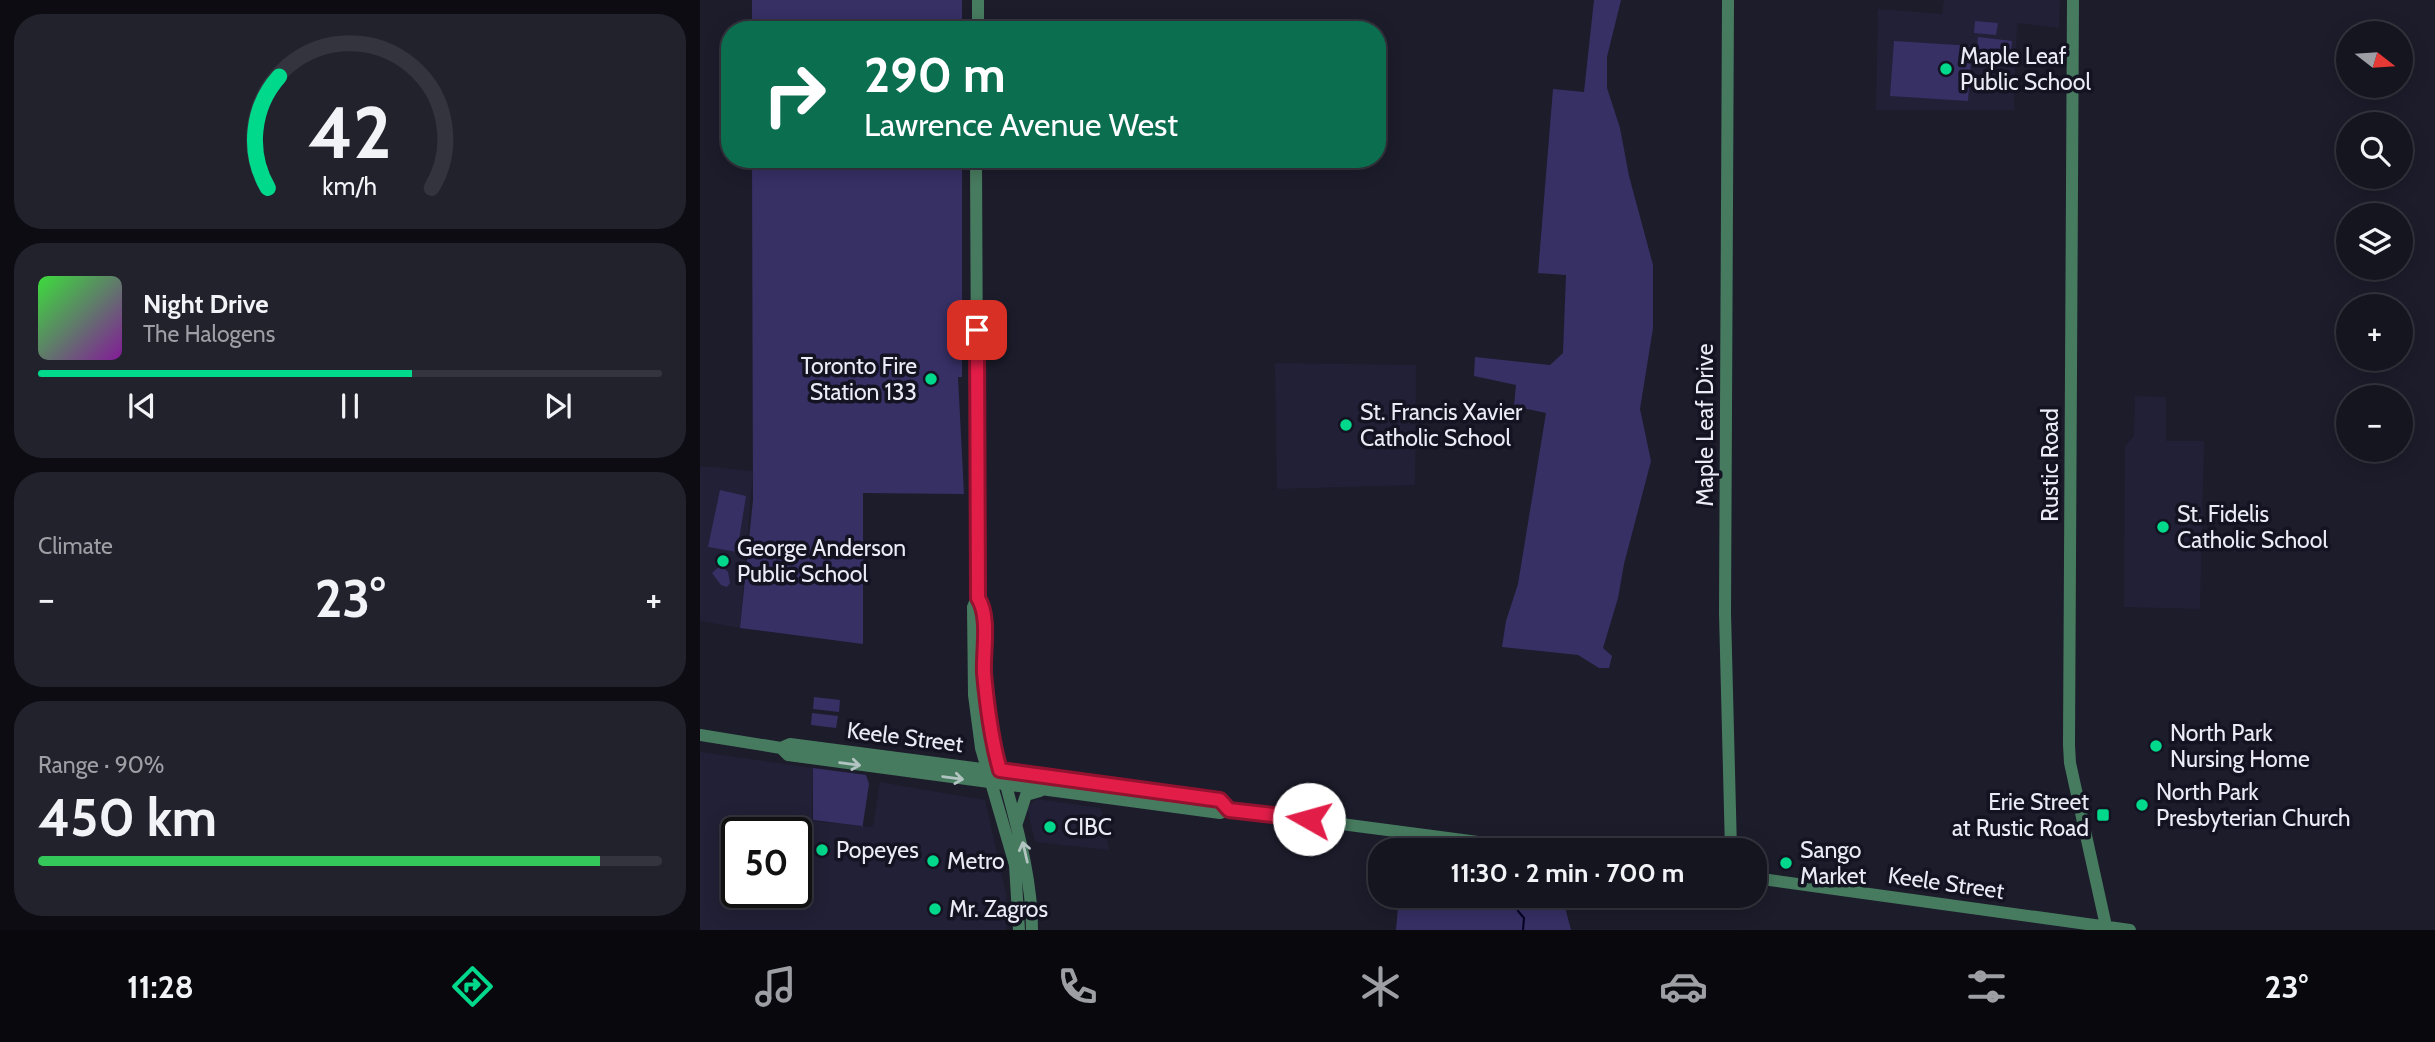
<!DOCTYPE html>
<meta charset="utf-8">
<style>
:root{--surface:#151520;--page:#22222d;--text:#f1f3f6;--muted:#9d9fa5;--line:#34343e;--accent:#00d98c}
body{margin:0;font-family:Cabin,sans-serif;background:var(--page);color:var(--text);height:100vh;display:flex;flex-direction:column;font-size:26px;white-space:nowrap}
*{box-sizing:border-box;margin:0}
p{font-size:23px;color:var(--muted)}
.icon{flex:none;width:38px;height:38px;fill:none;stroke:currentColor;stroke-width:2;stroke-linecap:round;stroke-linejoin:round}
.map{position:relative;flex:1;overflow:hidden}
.panel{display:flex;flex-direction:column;gap:14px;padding:14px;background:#0c0c12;width:700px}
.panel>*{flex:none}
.guide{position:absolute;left:21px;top:21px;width:665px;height:147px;border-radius:28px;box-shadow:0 4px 18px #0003,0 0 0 2px var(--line);background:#0b6e4f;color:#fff;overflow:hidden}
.needle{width:46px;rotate:107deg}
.controls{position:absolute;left:1636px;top:21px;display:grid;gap:14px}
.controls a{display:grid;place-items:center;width:77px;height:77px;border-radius:50%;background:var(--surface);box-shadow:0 4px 18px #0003,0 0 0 2px var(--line);font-size:35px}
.speed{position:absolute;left:21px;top:817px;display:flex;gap:14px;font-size:35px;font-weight:700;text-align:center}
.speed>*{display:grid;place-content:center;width:91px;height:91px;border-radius:50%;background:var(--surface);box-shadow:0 4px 18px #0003,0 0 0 2px var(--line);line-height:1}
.speed .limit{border:4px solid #111;border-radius:10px;background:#fff;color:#111}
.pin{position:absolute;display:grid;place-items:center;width:60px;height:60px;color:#fff;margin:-30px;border-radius:14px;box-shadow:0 4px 10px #0006}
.me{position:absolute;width:77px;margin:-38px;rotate:277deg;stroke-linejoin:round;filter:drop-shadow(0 0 5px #0008)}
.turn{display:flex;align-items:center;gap:24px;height:147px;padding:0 28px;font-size:32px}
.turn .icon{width:91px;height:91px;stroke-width:2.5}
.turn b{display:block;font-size:49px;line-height:60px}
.big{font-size:52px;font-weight:800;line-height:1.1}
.panel .card{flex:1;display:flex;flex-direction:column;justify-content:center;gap:10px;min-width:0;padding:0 24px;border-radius:28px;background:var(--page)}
.panel .dial{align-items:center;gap:0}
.dial svg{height:182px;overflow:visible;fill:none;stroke:var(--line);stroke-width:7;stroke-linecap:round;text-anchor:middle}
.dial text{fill:var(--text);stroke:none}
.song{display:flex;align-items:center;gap:21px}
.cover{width:84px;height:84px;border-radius:10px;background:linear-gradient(135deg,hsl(120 70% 55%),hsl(290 70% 35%))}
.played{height:7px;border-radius:4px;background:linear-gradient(90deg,var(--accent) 60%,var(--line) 60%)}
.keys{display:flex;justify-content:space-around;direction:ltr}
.heat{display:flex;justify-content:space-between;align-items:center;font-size:38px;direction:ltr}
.charge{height:10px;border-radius:5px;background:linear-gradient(90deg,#34c759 90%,var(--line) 0)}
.trip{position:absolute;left:668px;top:838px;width:399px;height:70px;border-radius:28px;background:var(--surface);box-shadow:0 4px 18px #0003,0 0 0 2px var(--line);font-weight:800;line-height:70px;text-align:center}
.tabs{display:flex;height:112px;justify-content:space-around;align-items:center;background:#08080d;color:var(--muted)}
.tabs .icon{width:49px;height:49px}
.tabs .on{color:var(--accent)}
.tabs b{font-size:32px;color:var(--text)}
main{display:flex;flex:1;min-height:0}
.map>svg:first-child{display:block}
</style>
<main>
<section class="panel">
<div class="card dial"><svg viewBox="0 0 100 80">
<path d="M14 69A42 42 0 1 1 86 69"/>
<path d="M14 69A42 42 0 0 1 19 20" stroke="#00d98c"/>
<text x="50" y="56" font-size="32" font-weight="700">42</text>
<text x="50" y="72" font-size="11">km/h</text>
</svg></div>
<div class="card">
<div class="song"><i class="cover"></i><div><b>Night Drive</b><p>The Halogens</p></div></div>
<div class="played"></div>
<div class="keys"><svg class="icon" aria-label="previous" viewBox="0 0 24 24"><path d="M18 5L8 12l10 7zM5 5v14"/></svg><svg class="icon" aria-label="pause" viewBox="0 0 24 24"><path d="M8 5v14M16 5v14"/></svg><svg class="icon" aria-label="next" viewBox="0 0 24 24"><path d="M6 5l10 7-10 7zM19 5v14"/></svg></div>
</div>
<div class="card"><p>Climate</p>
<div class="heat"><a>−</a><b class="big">23°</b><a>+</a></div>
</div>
<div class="card"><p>Range · 90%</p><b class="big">450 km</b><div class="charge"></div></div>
</section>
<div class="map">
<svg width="1735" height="930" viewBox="0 0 1735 930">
<rect width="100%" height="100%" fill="#1c1c2b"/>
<path fill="#212036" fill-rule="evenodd" d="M 1244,0 L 1360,0 L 1359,28 L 1317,23 L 1314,110 L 1176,110 L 1178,9 L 1242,14 Z
M 575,363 L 716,365 L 715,485 L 577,489 Z
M 1435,396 L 1466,397 L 1466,441 L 1504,441 L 1500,609 L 1424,607 L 1425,446 L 1434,436 Z
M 0,466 L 53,471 L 40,628 L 0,621 Z
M 0,752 L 113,768 L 112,821 L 173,827 L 180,782 L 285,800 L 306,894 L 306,930 L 0,930 ZM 37,833 L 96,833 L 96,892 L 37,892 Z
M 336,799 L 401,808 L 409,850 L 335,842 L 327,808 Z"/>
<path fill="#363065" d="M 52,0 L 262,0 L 262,30 L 52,30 Z
M 894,0 L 921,0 L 907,57 L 907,88 L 920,128 L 929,176 L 953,265 L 953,328 L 940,409 L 951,461 L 924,564 L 918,598 L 903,648 L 912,656 L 909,668 L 899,668 L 878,655 L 802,647 L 806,621 L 818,584 L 846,413 L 814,406 L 816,385 L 774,376 L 775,357 L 850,365 L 863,353 L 866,275 L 838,273 L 853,89 L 884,92 Z
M 1275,21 L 1298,23 L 1296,35 L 1274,33 Z
M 1278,37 L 1312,41 L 1310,62 L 1276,58 Z
M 1194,41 L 1272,46 L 1268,101 L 1190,96 Z
M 52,159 L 262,159 L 262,377 L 258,377 L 264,494 L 163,493 L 163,644 L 40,628 L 53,500 Z
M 20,490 L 46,496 L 37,552 L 8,547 Z
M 21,565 L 28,572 L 30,583 L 27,587 L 21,585 L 12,573 Z
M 114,697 L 140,700 L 139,712 L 113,709 Z
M 112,713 L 138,716 L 136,728 L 111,725 Z
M 113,768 L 166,775 L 169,784 L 162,830 L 162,826 L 113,820 Z
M 699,896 L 862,896 L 871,930 L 696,930 Z"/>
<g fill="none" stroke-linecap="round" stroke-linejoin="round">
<path stroke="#070025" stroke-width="2" d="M 815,896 L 818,911 L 824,918 L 823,930"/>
<path stroke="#477b5f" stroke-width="12" d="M 1028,0 L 1025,613 L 1031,850
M 1373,0 L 1369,745 L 1370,763 L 1406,926
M 278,30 L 278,0
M 276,159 L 278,596 L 273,607 L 274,695 L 281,748 L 315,865 L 319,930
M 277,598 C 288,614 284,669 287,693 C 296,774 332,848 332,930
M 0,735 L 81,748 L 90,744 L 520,800 L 529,810
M 81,748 L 88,755 L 520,813 L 529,810 L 550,812 L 839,850
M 317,823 L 326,795 L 340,791
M 1055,878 L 1430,930"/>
</g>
<defs><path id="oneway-shaft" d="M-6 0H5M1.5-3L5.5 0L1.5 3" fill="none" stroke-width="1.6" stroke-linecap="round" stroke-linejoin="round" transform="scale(1.75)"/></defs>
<g stroke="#b2c4c1">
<use href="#oneway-shaft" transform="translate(150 764) rotate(8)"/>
<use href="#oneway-shaft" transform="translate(253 778) rotate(8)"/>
<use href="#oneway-shaft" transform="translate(325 852) rotate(-103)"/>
</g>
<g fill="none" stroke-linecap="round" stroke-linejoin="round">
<defs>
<path id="route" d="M 277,330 L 278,598 C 290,617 283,650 284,673 C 287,706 291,739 300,770 L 520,800 L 529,810 L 609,819"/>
</defs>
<use href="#route" stroke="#92132f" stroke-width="18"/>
<use href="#route" stroke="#e11d48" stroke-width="12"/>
</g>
<g fill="#00d98c" stroke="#131322" stroke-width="2.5">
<circle cx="1246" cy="69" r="7"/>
<circle cx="231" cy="379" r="7"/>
<circle cx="646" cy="425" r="7"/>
<circle cx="1463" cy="527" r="7"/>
<circle cx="23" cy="561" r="7"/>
<circle cx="1456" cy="746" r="7"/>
<circle cx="1442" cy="805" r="7"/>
<rect x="1396" y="808" width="14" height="14" rx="3.5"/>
<circle cx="350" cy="827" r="7"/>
<circle cx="122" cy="850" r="7"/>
<circle cx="233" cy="861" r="7"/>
<circle cx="1086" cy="863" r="7"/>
<circle cx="235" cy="909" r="7"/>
</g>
<g text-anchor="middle" stroke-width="7" stroke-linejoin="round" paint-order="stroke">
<g font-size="23" fill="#ebebf6" stroke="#131322" text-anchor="start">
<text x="1260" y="64">Maple Leaf<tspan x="1260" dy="26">Public School</tspan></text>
<text x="217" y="374" text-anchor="end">Toronto Fire<tspan x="217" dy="26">Station 133</tspan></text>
<text x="660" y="420">St. Francis Xavier<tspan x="660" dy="26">Catholic School</tspan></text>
<text x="1477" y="522">St. Fidelis<tspan x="1477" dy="26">Catholic School</tspan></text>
<text x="37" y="556">George Anderson<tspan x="37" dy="26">Public School</tspan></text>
<text x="1470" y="741">North Park<tspan x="1470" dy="26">Nursing Home</tspan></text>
<text x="1456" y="800">North Park<tspan x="1456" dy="26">Presbyterian Church</tspan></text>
<text x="1389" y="810" text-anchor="end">Erie Street<tspan x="1389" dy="26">at Rustic Road</tspan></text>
<text x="364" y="835">CIBC</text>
<text x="136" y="858">Popeyes</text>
<text x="1100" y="858">Sango<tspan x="1100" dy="26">Market</tspan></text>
<text x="247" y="869">Metro</text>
<text x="249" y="917">Mr. Zagros</text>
</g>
<g font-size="23" fill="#ebebf6" stroke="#131322">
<text transform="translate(1005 425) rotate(-90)" y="8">Maple Leaf Drive</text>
<text transform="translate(1350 465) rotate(-90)" y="8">Rustic Road</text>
<text transform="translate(205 737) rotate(7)" y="8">Keele Street</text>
<text transform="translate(1246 883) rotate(8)" y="8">Keele Street</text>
</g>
</g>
</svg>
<div class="controls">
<a><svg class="needle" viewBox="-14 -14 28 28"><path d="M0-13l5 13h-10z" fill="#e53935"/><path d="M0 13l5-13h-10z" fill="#9d9fa5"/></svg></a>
<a><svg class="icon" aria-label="search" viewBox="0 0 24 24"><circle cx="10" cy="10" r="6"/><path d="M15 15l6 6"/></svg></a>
<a><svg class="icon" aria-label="layers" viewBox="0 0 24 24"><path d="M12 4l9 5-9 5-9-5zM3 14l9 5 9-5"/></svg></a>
<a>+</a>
<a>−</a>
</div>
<div class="speed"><div class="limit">50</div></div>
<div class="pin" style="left:277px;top:330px;background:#d93025"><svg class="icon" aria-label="arrive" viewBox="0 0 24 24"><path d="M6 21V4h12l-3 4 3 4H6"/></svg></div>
<svg class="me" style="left:609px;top:819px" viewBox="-20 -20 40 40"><circle r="19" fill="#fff"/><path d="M0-13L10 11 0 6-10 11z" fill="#e11d48"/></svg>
<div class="trip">11:30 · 2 min · 700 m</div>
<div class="guide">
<div class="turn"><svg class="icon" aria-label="right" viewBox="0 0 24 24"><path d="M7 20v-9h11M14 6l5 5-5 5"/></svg><div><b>290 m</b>Lawrence Avenue West</div></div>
</div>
</div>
</main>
<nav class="tabs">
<b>11:28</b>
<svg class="icon on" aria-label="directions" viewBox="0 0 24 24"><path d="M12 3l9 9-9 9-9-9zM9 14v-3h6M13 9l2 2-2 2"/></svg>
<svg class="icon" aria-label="music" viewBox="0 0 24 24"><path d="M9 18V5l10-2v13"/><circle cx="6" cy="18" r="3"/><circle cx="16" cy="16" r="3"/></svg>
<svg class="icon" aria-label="phone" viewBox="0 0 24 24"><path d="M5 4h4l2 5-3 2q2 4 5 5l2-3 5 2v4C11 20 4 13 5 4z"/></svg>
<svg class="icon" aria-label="climate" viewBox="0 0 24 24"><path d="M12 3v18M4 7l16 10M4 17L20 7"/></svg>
<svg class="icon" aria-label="car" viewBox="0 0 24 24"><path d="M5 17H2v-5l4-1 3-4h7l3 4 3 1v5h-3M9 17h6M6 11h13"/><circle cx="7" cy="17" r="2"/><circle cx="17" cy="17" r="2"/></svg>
<svg class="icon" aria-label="filters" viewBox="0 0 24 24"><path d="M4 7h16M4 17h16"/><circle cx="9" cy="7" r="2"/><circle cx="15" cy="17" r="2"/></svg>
<b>23°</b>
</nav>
